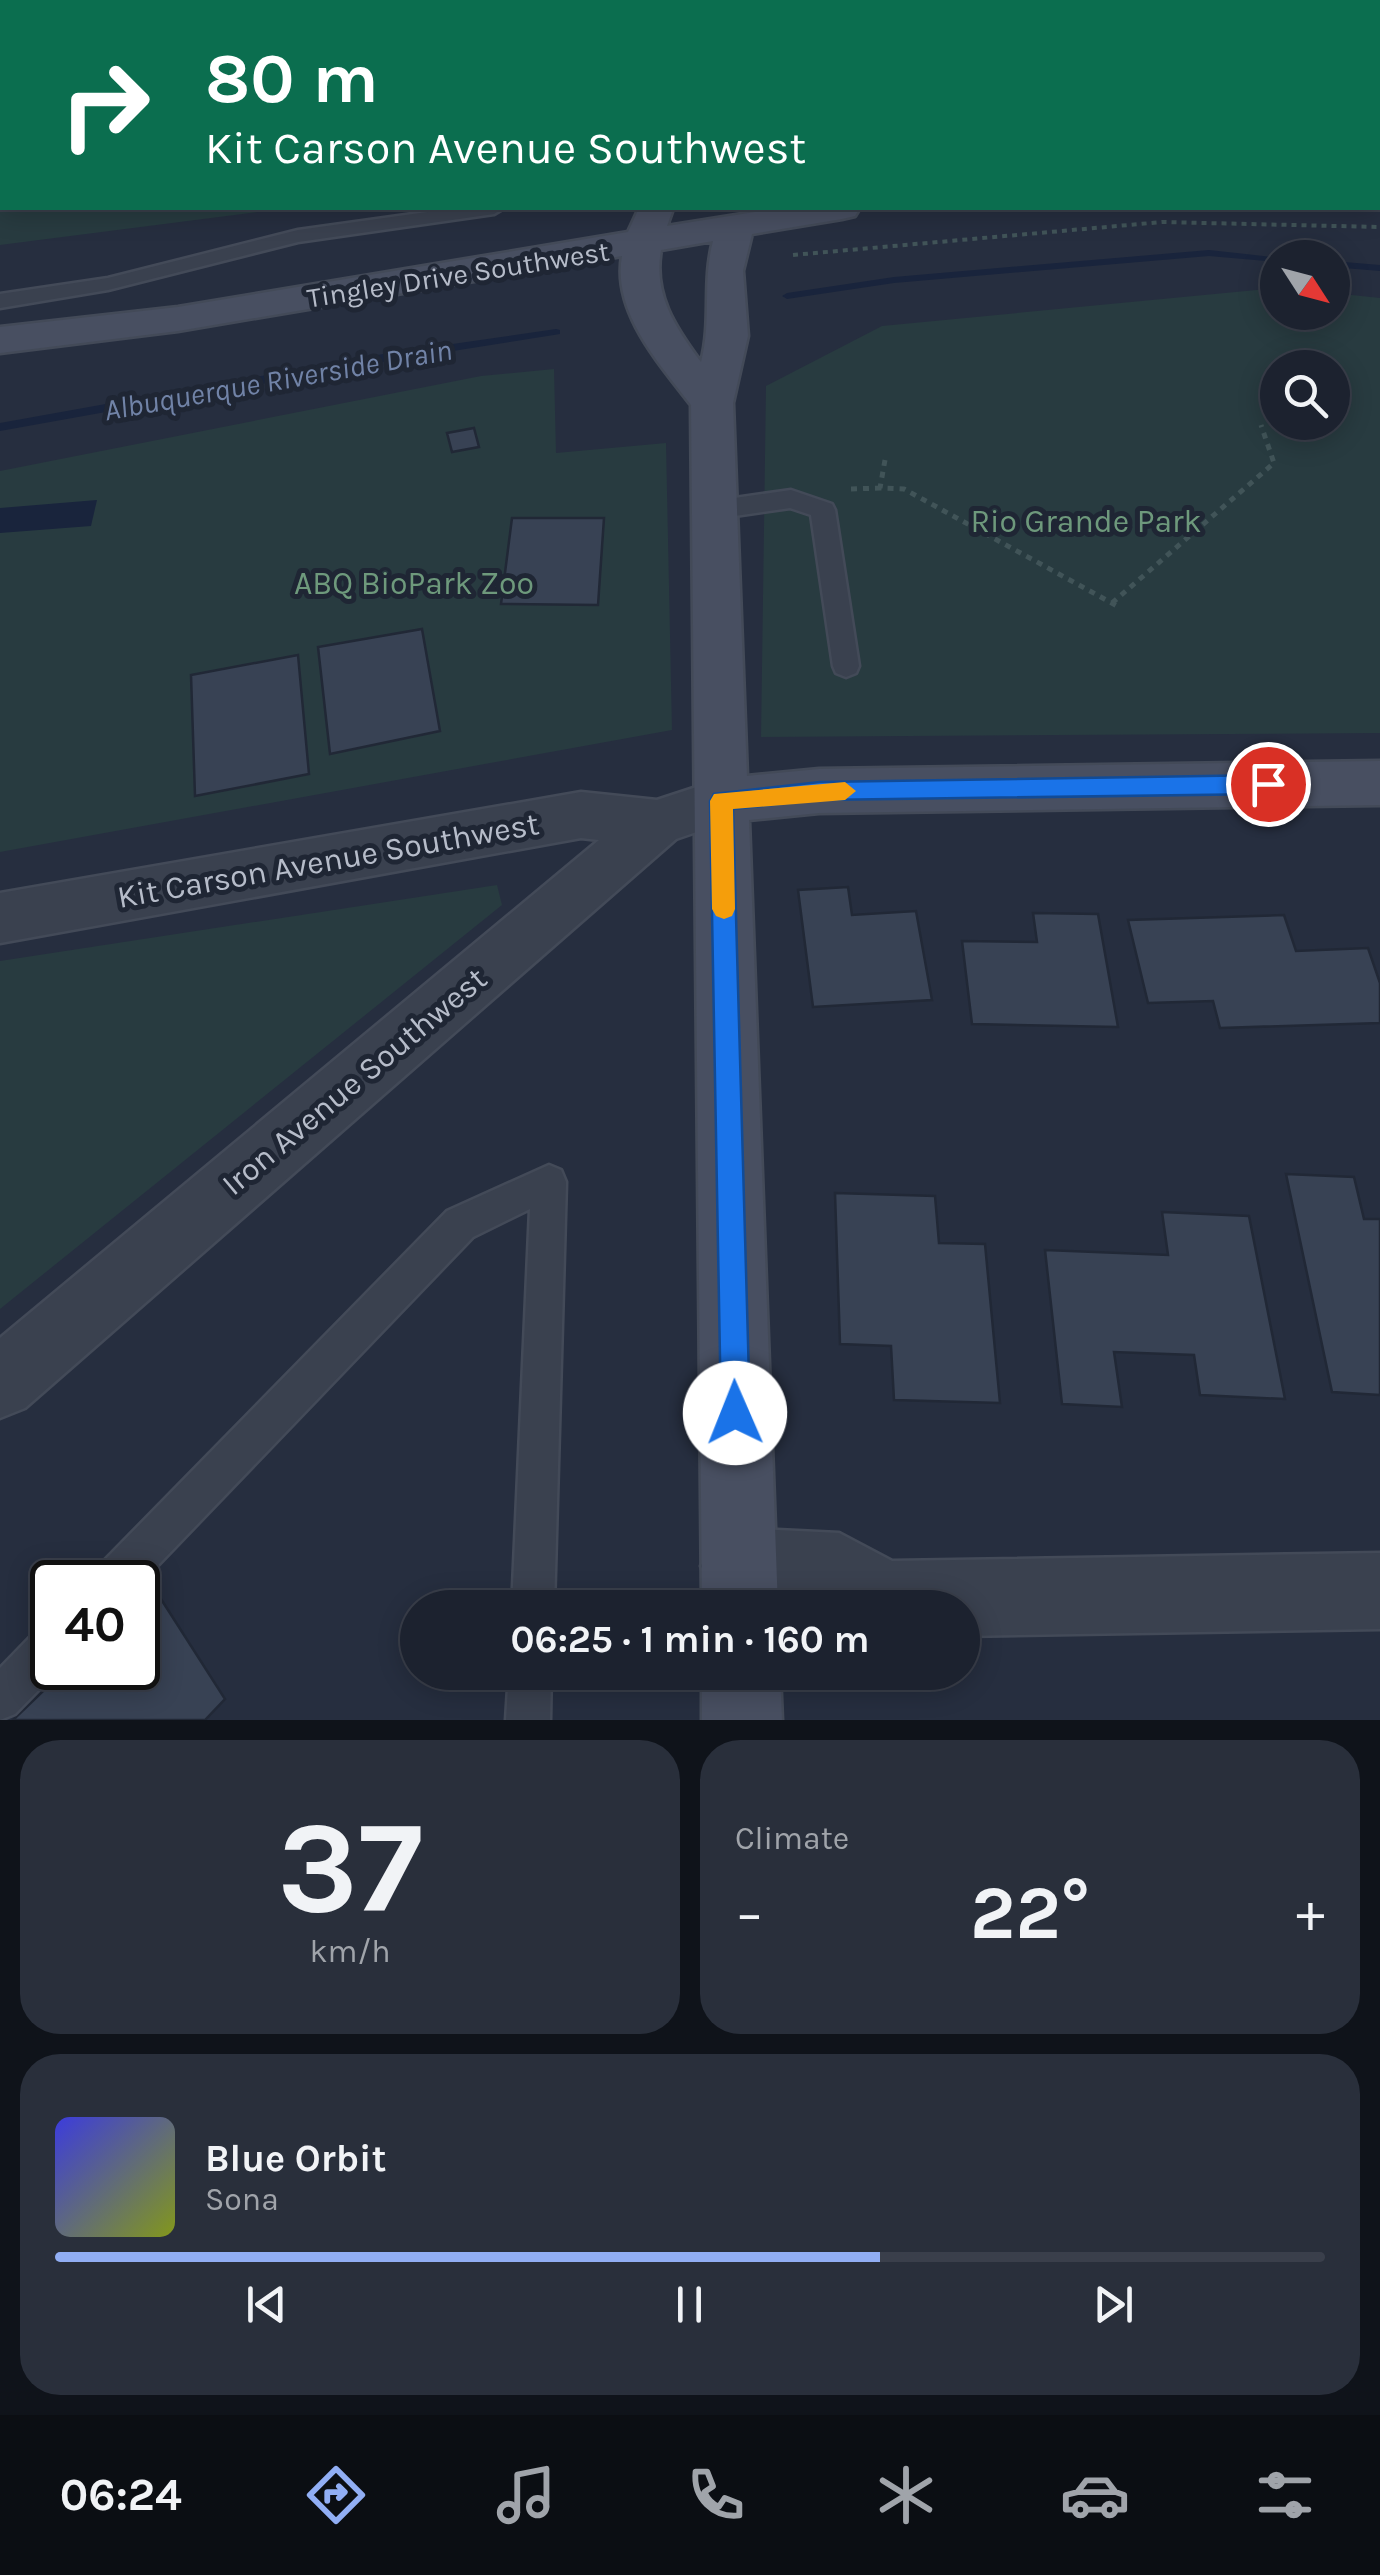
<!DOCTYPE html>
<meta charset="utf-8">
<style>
:root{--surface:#1c222f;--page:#292f3b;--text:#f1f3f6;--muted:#a0a4aa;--line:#3a3f4b;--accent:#91aef4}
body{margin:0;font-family:Karla,sans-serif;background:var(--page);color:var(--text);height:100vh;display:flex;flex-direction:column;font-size:38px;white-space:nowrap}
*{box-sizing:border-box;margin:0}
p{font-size:32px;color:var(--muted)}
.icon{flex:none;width:55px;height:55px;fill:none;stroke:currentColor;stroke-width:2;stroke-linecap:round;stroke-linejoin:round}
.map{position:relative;height:1720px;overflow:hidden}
.panel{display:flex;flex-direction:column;gap:20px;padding:20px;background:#0f131a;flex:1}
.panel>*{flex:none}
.guide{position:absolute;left:0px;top:0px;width:1380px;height:210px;box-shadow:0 5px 25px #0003,0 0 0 2px var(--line);background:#0b6e4f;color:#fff;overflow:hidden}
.needle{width:65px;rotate:126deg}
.controls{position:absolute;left:1260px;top:240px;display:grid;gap:20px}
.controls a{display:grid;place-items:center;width:90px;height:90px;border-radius:50%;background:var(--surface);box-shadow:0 5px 25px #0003,0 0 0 2px var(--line);font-size:50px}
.speed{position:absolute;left:30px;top:1560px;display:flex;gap:20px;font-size:50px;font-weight:700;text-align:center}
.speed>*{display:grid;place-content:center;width:130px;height:130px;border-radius:50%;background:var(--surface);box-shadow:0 5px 25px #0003,0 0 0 2px var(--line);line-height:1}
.speed .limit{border:5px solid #111;border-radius:15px;background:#fff;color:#111}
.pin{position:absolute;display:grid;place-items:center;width:85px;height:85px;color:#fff;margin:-42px;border:5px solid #fff;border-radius:50%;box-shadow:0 2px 10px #0007}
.me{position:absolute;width:110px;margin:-55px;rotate:359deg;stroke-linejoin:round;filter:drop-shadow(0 0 8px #0008)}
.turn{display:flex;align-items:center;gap:35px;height:210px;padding:0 40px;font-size:45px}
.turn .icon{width:130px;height:130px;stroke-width:2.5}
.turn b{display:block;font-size:70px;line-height:85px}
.big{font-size:75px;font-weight:700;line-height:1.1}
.panel .widget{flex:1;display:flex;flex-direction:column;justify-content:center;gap:15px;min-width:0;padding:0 35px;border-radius:40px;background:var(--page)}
.panel .dial{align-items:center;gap:0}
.dial b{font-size:130px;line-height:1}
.song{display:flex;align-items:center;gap:30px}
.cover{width:120px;height:120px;border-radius:15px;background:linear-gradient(135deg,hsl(240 70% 55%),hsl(70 70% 35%))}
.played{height:10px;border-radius:5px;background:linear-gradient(90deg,var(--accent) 65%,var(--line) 65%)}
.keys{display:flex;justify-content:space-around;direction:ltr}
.heat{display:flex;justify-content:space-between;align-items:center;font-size:55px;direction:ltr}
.panel .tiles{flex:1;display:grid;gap:20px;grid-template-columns:1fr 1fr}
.widget:last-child{grid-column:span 2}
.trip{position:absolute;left:400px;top:1590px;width:580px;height:100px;border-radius:50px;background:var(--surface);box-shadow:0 5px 25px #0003,0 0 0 2px var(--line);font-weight:700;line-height:100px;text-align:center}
.dock{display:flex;height:160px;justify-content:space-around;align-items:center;background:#0b0e13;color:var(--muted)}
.dock .icon{width:70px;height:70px}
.dock .selected{color:var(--accent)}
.dock b{font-size:45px;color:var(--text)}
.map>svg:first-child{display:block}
</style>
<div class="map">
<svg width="1380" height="1720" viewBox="0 0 1380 1720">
<rect width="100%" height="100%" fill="#262e3f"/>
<path fill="#283b40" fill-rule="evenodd" d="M 0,0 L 1380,0 L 1380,97 L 1378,2 L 2,2 L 2,208 L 289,208 L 0,245 Z
M 1277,288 L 1278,312 L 1332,312 L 1333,293 L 1380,298 L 1380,733 L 761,737 L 766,386 L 882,326 ZM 1278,368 L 1332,368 L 1332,422 L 1278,422 Z
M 554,369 L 556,453 L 666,443 L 672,730 L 0,852 L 0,471 L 481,376 Z
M 497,885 L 502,905 L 0,1309 L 0,961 Z"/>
<path fill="#19243c" d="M 97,500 L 91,526 L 0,533 L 0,508 Z"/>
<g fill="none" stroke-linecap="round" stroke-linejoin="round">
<path fill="#19243c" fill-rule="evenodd" d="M 1209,250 L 1282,258 L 1278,258 L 1278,262 L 1209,256 L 894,283 L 787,299 L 782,296 L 787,293 L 894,277 Z
M 1332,261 L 1380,265 L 1380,271 L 1332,267 Z
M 556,329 L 560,330 L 560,334 L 383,362 L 0,431 L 0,423 L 383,354 Z"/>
</g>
<path fill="#384254" stroke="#212836" stroke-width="2.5" d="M 474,428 L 479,447 L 452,452 L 447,433 Z
M 512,518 L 604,518 L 598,605 L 501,604 Z
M 422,629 L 440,731 L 330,754 L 318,647 Z
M 298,655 L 309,774 L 195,796 L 191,675 Z
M 848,887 L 852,915 L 916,911 L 932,1000 L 813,1007 L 798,890 Z
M 1033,913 L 1098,914 L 1118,1027 L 972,1024 L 962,941 L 1037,942 Z
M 1284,915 L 1296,951 L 1368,948 L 1380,983 L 1380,1023 L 1220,1028 L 1213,1001 L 1148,1003 L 1128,920 Z
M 1286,1174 L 1354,1177 L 1364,1219 L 1380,1219 L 1380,1395 L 1332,1392 Z
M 835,1193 L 935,1196 L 939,1243 L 985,1244 L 1000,1403 L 894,1400 L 891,1346 L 840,1344 Z
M 1162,1212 L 1249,1216 L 1285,1399 L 1200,1395 L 1194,1355 L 1114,1352 L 1122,1407 L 1062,1404 L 1045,1250 L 1168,1255 Z
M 152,1585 L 225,1699 L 205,1720 L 13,1720 L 67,1668 L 138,1668 L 138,1599 Z"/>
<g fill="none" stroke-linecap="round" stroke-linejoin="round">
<defs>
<path id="lane" d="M 1380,126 L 1380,138 L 1378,139 L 1378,127 Z
M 456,208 L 504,208 L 494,214 L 298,242 L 108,290 L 0,308 L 0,294 L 108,278 L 298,230 Z
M 791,490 L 832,504 L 835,510 L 859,666 L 856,673 L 846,677 L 836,673 L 833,666 L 811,515 L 790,508 L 714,519 L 702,510 L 714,501 Z
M 549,1165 L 561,1170 L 566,1182 L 554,1608 L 512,1608 L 530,1209 L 473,1237 L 138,1586 L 138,1582 L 93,1582 L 98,1567 L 447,1211 Z
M 52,1624 L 52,1668 L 60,1668 L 15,1714 L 0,1720 L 0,1668 L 37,1630 Z
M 509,1672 L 551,1672 L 550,1720 L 506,1720 Z"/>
<path id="street" d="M 721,779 L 740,785 L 748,801 L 740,817 L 676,839 L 25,1408 L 0,1418 L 0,1338 L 599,840 L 581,838 L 0,943 L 0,893 L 581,792 L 657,800 Z
M 739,1528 L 839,1533 L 892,1561 L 1380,1553 L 1380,1629 L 962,1636 L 962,1608 L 739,1604 L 712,1593 L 701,1566 L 712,1539 Z"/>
<path id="secondary" d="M 1380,146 L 1380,168 L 1378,168 L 1378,147 Z
M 639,208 L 669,208 L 672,212 L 667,226 L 779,208 L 860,208 L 855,216 L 842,219 L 752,234 L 743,271 L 748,336 L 733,403 L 747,776 L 819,769 L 1380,761 L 1380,805 L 819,813 L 749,820 L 778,1608 L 702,1608 L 691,405 C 659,363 612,312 622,256 L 178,331 L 0,353 L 0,327 L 178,307 L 628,232 ZM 713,241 C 702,283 712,320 701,362 C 675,327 653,294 661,250 Z
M 702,1672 L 780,1672 L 782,1720 L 702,1720 Z"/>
</defs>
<use href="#lane" stroke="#434a58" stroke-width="5"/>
<use href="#street" stroke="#434a58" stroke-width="5"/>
<use href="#secondary" stroke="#434a58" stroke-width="5"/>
<path stroke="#415458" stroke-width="4" stroke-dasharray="5 5" stroke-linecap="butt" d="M 69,2 L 87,0
M 793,255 L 1162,222 L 1380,227"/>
<path stroke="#415458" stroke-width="5" stroke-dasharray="6 6" stroke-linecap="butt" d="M 885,460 L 880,488 L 904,489 L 1119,607
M 851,489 L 880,488
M 1112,603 L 1274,463 L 1261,425"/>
<use href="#lane" fill="#3a414f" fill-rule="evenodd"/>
<use href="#street" fill="#3a414f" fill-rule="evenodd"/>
<use href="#secondary" fill="#484f61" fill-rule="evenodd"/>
</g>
<path fill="#1a73e8" stroke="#114b97" stroke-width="2.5" d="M 1268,775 L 1279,784 L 1268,794 L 820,800 L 733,809 L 750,1413 L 746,1423 L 735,1427 L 725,1423 L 721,1413 L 710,801 L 714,794 L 820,782 Z"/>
<path fill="#f59e0b" d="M 845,782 L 856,791 L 845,800 L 733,809 L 735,909 L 732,916 L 724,919 L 716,916 L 712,909 L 710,801 L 714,794 Z"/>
<g text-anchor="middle" stroke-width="10" stroke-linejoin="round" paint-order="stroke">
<g font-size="28" fill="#b6bcc9" stroke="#1f2634">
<text transform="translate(458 274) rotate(-9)" y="10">Tingley Drive Southwest</text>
</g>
<g font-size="30" font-style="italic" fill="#7183a7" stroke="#1f2634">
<text transform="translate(278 380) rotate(-10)" y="10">Albuquerque Riverside Drain</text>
</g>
<g font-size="32" fill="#6e997c" stroke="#1f2634">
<text x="1086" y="532">Rio Grande Park</text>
<text x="414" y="594">ABQ BioPark Zoo</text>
</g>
<g font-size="32" fill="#b6bcc9" stroke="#1f2634">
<text transform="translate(328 860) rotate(-10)" y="11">Kit Carson Avenue Southwest</text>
<text transform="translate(354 1081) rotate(-40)" y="11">Iron Avenue Southwest</text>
</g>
</g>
</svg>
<div class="controls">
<a><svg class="needle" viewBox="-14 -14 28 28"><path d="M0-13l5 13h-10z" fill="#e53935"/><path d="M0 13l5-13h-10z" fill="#a0a4aa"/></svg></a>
<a><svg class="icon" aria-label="search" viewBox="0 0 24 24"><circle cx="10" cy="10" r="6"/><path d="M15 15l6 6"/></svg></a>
</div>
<div class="speed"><div class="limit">40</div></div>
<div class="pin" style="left:1268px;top:784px;background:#d93025"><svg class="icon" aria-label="arrive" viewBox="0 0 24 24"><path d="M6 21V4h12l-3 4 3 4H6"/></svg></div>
<svg class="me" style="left:735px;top:1413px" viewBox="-20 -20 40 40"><circle r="19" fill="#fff"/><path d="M0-13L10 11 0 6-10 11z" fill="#1a73e8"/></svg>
<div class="trip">06:25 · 1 min · 160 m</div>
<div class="guide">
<div class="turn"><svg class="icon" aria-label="right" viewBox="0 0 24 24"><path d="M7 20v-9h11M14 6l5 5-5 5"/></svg><div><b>80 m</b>Kit Carson Avenue Southwest</div></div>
</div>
</div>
<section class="panel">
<div class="tiles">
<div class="widget dial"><b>37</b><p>km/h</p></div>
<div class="widget"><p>Climate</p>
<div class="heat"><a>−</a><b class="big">22°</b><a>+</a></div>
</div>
<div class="widget">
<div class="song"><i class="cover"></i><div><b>Blue Orbit</b><p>Sona</p></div></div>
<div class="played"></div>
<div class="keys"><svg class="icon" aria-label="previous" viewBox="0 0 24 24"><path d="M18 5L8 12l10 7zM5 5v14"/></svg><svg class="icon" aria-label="pause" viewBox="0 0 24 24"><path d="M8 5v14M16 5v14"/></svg><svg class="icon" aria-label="next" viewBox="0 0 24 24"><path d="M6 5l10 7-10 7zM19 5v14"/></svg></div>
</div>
</div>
</section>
<nav class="dock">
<b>06:24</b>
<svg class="icon selected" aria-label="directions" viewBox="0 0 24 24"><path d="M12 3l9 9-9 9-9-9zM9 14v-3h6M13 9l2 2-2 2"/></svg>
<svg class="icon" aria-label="music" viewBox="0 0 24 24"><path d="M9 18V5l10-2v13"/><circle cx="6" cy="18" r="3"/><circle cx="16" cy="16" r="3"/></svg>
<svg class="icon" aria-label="phone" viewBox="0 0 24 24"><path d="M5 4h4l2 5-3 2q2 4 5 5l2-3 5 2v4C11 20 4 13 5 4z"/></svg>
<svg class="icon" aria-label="climate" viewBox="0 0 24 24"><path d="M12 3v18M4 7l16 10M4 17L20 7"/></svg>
<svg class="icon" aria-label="car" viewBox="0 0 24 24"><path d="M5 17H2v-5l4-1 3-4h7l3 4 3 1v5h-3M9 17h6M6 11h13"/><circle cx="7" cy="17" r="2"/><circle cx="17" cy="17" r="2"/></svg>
<svg class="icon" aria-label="filters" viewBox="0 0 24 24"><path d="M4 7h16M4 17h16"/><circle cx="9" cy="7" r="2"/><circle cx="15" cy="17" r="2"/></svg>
</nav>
